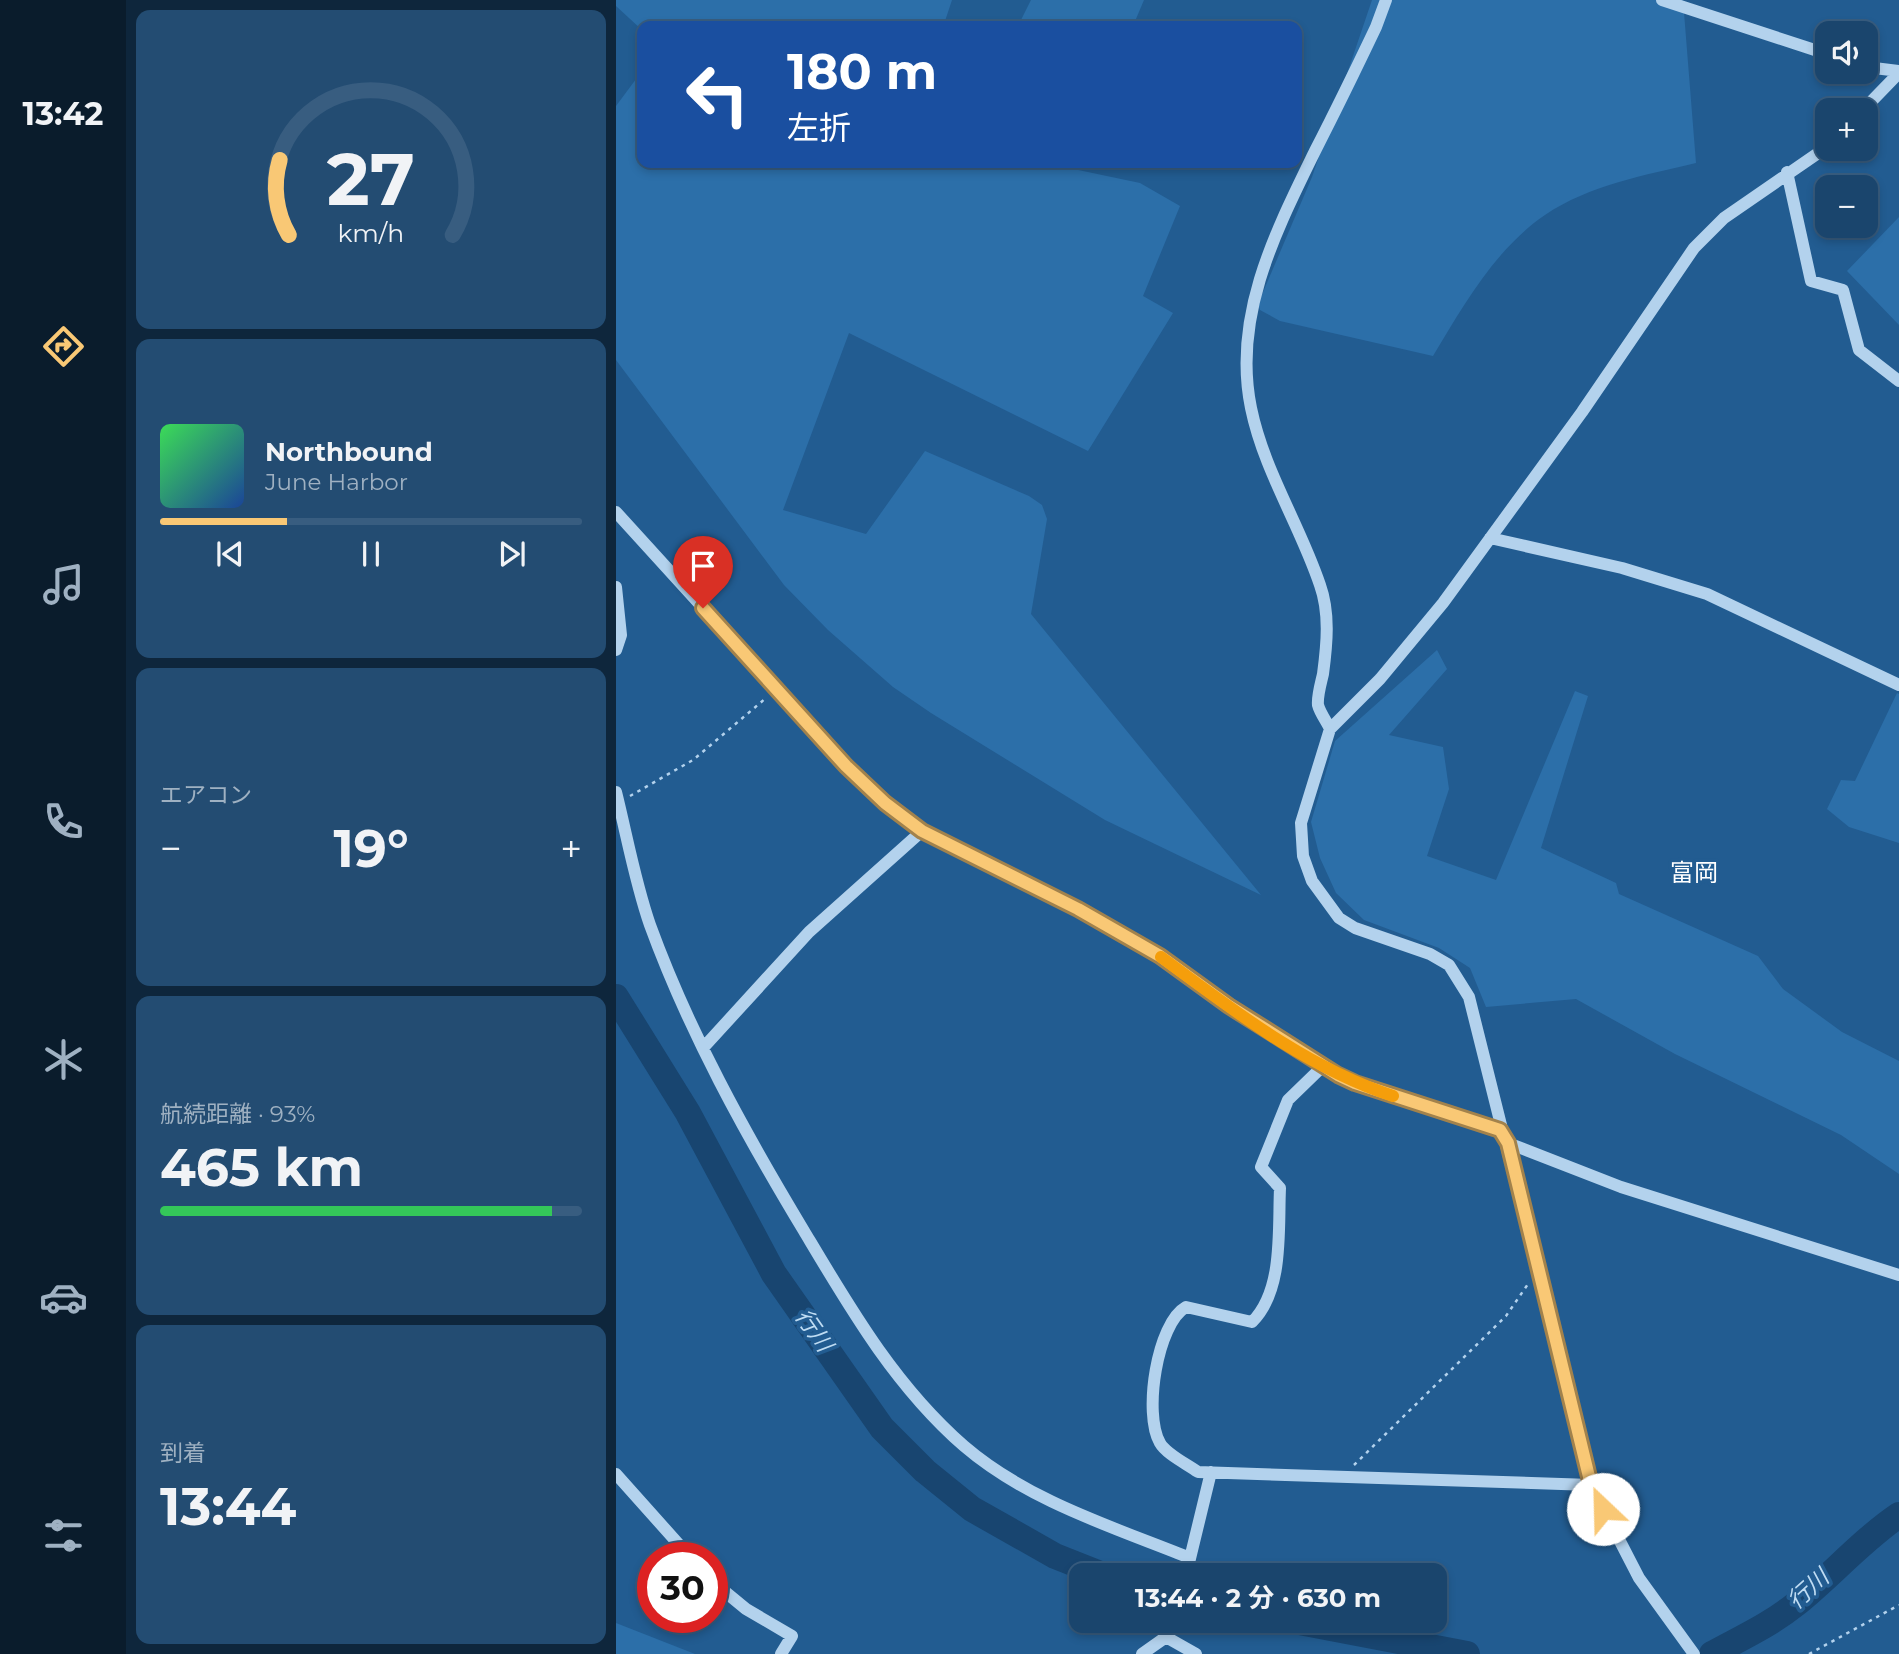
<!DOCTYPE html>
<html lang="ja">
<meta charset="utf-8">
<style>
:root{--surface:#1a456d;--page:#234c72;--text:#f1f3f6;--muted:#9fb1c2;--line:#385d80;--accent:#f9c875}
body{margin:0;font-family:Montserrat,"Noto Sans JP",sans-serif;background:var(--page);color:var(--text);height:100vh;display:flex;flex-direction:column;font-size:26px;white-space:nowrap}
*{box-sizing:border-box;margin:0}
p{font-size:23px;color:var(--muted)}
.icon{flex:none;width:38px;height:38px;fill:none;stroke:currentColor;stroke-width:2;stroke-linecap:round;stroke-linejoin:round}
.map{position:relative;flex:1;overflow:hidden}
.panel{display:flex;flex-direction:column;gap:10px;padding:10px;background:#0e263c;width:490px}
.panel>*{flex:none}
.hud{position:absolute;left:21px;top:21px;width:665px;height:147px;border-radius:14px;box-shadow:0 4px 10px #0003,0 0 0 2px var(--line);background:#1a4fa0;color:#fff;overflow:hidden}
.fabs{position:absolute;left:1199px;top:21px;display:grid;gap:14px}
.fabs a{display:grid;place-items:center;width:63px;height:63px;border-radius:14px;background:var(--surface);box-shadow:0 4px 10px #0003,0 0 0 2px var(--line);font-size:35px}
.speed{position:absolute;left:21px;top:1542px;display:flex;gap:14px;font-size:35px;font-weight:700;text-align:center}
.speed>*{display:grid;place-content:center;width:91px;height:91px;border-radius:50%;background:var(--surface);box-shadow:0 4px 10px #0003,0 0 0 2px var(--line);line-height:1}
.speed .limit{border:10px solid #d22;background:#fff;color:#111}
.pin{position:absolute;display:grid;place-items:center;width:60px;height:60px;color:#fff;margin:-72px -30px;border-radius:50% 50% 50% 0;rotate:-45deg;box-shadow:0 0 7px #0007}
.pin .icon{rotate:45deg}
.me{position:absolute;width:77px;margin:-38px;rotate:336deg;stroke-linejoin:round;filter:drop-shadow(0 0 5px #0008)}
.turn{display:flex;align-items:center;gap:24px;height:147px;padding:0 35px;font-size:32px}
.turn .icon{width:91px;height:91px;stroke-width:2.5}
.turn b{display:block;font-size:49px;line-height:60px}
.big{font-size:52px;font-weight:700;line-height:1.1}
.panel .widget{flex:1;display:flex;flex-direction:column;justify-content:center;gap:10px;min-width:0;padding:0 24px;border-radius:14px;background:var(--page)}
.panel .dial{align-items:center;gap:0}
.dial svg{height:182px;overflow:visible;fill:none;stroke:var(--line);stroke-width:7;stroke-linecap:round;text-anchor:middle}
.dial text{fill:var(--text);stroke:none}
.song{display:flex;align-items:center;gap:21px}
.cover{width:84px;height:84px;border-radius:10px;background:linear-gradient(135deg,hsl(130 70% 55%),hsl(220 70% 35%))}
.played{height:7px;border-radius:4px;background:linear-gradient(90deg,var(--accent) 30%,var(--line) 30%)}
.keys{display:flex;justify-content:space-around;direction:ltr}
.heat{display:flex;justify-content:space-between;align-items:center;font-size:38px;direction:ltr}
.charge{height:10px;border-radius:5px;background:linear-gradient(90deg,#34c759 93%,var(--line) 0)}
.trip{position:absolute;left:453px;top:1563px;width:378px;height:70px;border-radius:14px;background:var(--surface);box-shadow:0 4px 10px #0003,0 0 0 2px var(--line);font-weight:700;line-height:70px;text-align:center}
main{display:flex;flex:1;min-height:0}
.dock{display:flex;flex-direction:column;width:126px;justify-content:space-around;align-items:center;background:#0a1c2c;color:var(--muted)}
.dock .icon{width:49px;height:49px}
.dock .active{color:var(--accent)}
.dock b{font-size:32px;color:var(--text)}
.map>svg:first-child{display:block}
</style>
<main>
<nav class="dock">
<b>13:42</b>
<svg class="icon active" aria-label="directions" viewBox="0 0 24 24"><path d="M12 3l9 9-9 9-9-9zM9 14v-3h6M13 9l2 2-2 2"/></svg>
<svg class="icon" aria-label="music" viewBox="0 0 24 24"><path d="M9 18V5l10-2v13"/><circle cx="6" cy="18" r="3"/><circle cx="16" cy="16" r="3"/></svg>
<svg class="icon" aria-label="phone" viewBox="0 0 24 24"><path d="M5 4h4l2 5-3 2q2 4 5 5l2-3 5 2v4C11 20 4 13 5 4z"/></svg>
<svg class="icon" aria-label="climate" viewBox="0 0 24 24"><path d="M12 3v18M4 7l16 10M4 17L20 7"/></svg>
<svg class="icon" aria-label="car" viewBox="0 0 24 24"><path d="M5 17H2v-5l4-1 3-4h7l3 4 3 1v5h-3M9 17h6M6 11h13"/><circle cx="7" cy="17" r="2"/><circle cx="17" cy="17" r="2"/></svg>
<svg class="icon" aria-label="filters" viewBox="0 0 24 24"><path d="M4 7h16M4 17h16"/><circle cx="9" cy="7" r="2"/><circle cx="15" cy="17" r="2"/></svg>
</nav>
<section class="panel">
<div class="widget dial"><svg viewBox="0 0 100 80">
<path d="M14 69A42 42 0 1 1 86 69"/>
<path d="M14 69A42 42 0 0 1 10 36" stroke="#f9c875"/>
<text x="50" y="56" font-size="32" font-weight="700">27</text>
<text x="50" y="72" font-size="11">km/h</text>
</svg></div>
<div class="widget">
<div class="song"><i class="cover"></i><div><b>Northbound</b><p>June Harbor</p></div></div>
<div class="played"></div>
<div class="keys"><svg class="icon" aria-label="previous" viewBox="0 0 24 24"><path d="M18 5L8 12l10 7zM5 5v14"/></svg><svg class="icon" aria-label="pause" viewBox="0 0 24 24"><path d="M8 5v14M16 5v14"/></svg><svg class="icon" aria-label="next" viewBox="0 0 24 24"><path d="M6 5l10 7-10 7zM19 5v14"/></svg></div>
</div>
<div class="widget"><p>エアコン</p>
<div class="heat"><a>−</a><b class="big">19°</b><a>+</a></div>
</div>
<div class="widget"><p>航続距離 · 93%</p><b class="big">465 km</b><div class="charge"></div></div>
<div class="widget"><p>到着</p><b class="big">13:44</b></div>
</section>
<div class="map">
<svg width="1283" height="1654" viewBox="0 0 1283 1654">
<rect width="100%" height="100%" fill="#225c91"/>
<path fill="#2c6fa9" d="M 0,0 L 336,0 L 329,21 L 341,26 L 26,26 L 26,30 L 0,6 Z
M 415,0 L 528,0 L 517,26 L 402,26 Z
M 756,0 L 1067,0 L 1080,163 C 1030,175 973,185 929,215 C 880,248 847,306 817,356 L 664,321 L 644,310 L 642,304 L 696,177 Z
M 26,71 L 26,163 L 429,163 L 524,183 L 564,206 L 527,296 L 557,313 L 472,451 L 233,333 L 167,510 L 250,534 L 309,451 L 413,496 L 426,505 L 431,519 L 415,614 L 645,895 L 489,820 L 315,713 L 277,687 L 212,630 L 168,585 L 0,360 L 0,106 Z
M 1283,217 L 1283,325 L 1231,271 Z
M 821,650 L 831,669 L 773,735 L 827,747 L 833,789 L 811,856 L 880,880 L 959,691 L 972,696 L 925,848 L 1000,883 L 1003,894 L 1142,956 L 1167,989 L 1226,1032 L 1283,1061 L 1283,1174 L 1225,1135 L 1059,1054 L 960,999 L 870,1007 L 854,968 L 823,948 L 748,920 L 720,893 L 704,858 L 695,822 L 719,741 Z
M 1281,693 L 1283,694 L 1283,843 L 1233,827 L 1211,809 L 1225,780 L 1239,781 Z
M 0,1623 L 79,1654 L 0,1654 Z"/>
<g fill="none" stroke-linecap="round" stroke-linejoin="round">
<path stroke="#184570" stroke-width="26" d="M 0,997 L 72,1113 L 158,1274 L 266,1428 L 309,1471 L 356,1509 L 439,1556 L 487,1575
M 673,1620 L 851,1654
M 1096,1654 C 1125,1638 1154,1625 1180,1604 C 1216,1575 1245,1541 1283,1515"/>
<path stroke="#b3d2ed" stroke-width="2.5" stroke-dasharray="3.5 5" stroke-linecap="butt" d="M 14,796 L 77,760 L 150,698
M 738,1465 L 890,1316 L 912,1284
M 1193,1654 L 1283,1605"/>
<path stroke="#b3d2ed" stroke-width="12" d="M 1046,0 L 1211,54
M 1250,67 L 1283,71
M 1247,110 L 1283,73
M 1171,172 L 1195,281 L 1227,290 L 1243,350 L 1283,381
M 0,512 L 231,766 L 269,803 L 306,831 L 462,909 L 544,956 L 706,1067 L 739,1084 L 884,1130
M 874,538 L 1006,568 L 1091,594 L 1283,685
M 0,587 L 5,635 L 0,650
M 714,729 C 711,722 704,713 702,705 C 701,696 705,683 707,674 C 711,644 714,613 704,585 C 684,525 648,471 635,408 C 616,316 660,231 699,151 C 720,110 740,69 760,27 L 770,0
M 0,792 C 11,836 19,882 34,925 C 73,1032 129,1133 188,1231 C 234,1308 279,1386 348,1446 C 412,1501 497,1527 574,1558
M 87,1048 L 193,932 L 306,831
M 706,1067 L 672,1100 L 645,1167 L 664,1188 C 662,1230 668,1290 636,1322 L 570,1307 C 541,1323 527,1414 544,1443 C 550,1454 571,1464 582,1472 L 975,1485
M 892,1143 L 1005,1187 L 1283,1275
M 0,1474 L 75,1558
M 570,1575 L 595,1472
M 96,1581 L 130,1609 L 176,1636 L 165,1654
M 550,1637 L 580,1654
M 526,1654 L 550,1637 L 556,1620
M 1078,1654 L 1023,1578 L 975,1485 L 853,997 L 833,965 L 814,954 L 739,928 L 723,918 L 696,881 L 687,856 L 685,823 L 714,729 L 764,679 L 827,603 L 966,412 L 1078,248 L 1108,218 L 1211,147"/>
</g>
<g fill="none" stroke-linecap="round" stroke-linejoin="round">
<defs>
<path id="route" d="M 87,608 L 230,766 L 269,803 L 306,831 L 462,909 L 544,956 L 613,1006 L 722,1075 L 739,1083 L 884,1130 L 892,1143 L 975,1485 L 987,1509"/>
</defs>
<use href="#route" stroke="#a2824c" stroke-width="18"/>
<use href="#route" stroke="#f9c875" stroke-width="12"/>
<path stroke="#f59e0b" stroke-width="12" d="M 545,957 C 617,1010 691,1068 777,1096"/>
</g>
<g text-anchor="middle" stroke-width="7" stroke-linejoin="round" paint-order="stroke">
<g font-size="23" font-style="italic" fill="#bfdcf3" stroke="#225c91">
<text transform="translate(198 1330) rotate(55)" y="8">行川</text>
<text transform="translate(1192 1589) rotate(-42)" y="8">行川</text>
</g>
<g font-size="24" fill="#fff" stroke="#225c91">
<text x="1078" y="881">富岡</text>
</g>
</g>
</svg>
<div class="fabs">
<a><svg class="icon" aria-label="sound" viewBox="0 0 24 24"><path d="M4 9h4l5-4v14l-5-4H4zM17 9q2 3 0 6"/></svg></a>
<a>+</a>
<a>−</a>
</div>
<div class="speed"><div class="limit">30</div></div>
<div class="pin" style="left:87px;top:608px;background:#d93025"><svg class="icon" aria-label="arrive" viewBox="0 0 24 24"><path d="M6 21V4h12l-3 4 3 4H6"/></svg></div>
<svg class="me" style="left:987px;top:1509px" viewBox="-20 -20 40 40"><circle r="19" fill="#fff"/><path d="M0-13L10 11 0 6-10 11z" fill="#f9c875"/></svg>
<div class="trip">13:44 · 2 分 · 630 m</div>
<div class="hud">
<div class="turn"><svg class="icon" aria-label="left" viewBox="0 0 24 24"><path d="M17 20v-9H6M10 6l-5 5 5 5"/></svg><div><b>180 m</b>左折</div></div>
</div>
</div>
</main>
